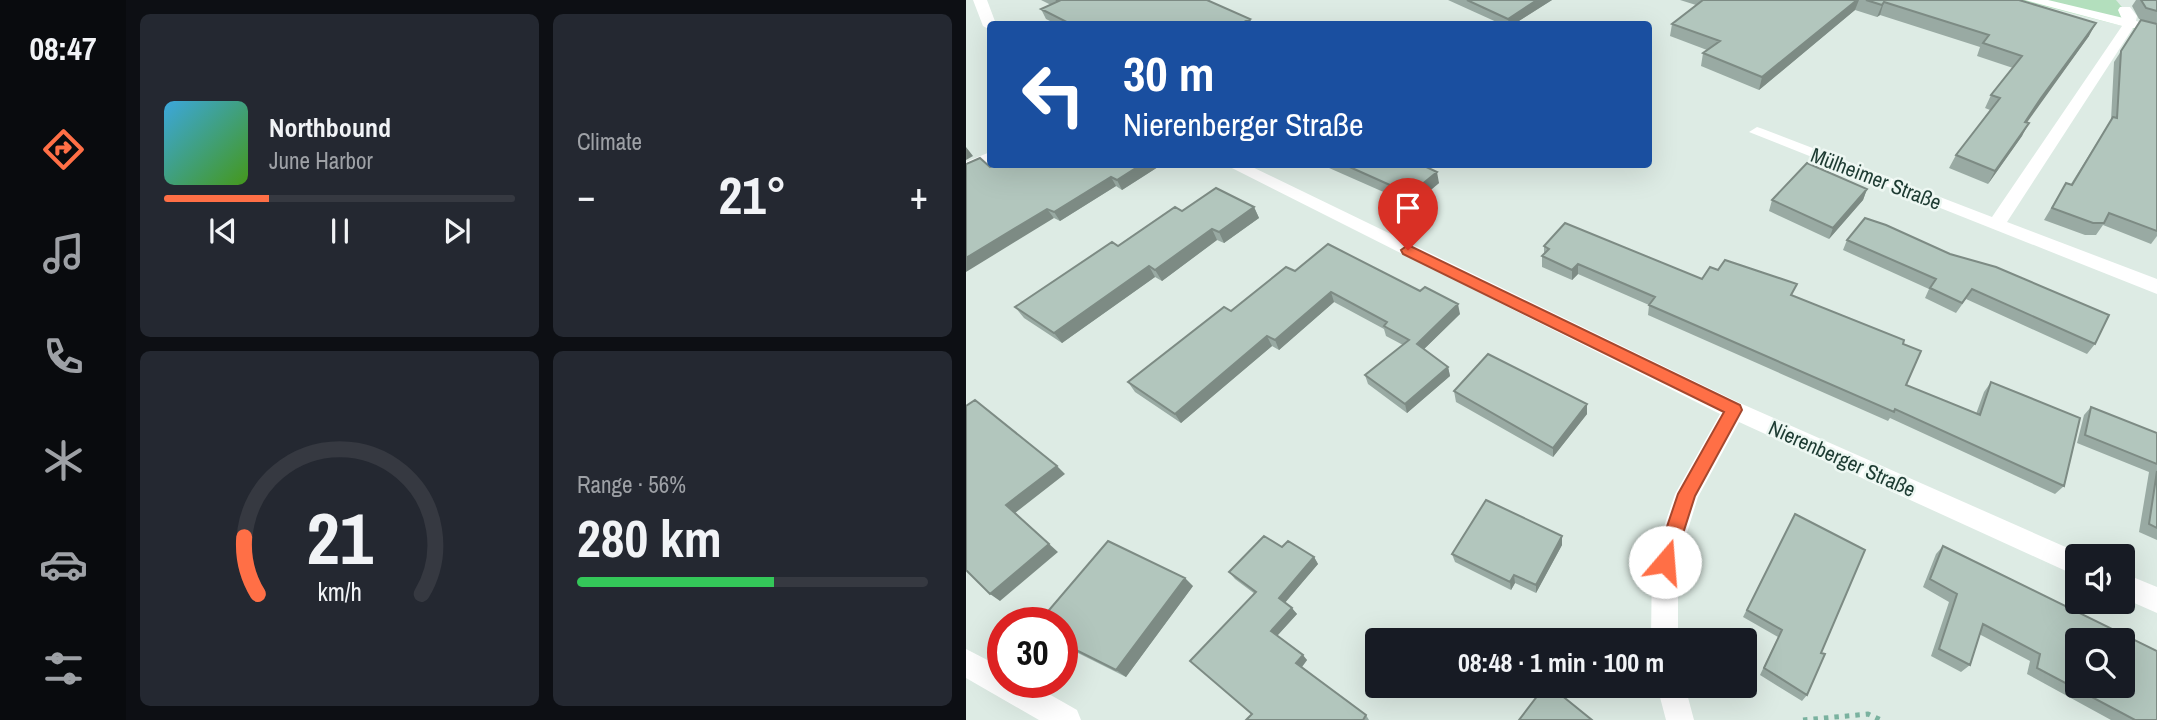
<!DOCTYPE html>
<meta charset="utf-8">
<style>
:root{--surface:#171b24;--page:#242831;--text:#f1f3f6;--muted:#9ea1a6;--line:#363941;--accent:#ff6f46}
body{margin:0;font-family:"Archivo Narrow",sans-serif;background:var(--page);color:var(--text);height:100vh;display:flex;flex-direction:column;font-size:26px;white-space:nowrap}
*{box-sizing:border-box;margin:0}
p{font-size:23px;color:var(--muted)}
.icon{flex:none;width:38px;height:38px;fill:none;stroke:currentColor;stroke-width:2;stroke-linecap:round;stroke-linejoin:round}
.map{position:relative;flex:1;overflow:hidden}
.sheet{display:flex;flex-direction:column;gap:14px;padding:14px;background:#0d0f14;width:840px}
.sheet>*{flex:none}
.guide{position:absolute;left:21px;top:21px;width:665px;height:147px;border-radius:7px;box-shadow:0 7px 28px #0002;background:#1a4fa0;color:#fff;overflow:hidden}
.fabs{position:absolute;left:1099px;top:544px;display:grid;gap:14px}
.fabs a{display:grid;place-items:center;width:70px;height:70px;border-radius:7px;background:var(--surface);box-shadow:0 7px 28px #0002;font-size:35px}
.speed{position:absolute;left:21px;top:607px;display:flex;gap:14px;font-size:35px;font-weight:700;text-align:center}
.speed>*{display:grid;place-content:center;width:91px;height:91px;border-radius:50%;background:var(--surface);box-shadow:0 7px 28px #0002;line-height:1}
.speed .limit{border:10px solid #d22;background:#fff;color:#111}
.pin{position:absolute;display:grid;place-items:center;width:60px;height:60px;color:#fff;margin:-72px -30px;border-radius:50% 50% 50% 0;rotate:-45deg;box-shadow:0 0 7px #0007}
.pin .icon{rotate:45deg}
.me{position:absolute;width:77px;margin:-38px;rotate:18deg;stroke-linejoin:round;filter:drop-shadow(0 0 5px #0008)}
.turn{display:flex;align-items:center;gap:24px;height:147px;padding:0 21px;font-size:32px}
.turn .icon{width:91px;height:91px;stroke-width:2.5}
.turn b{display:block;font-size:49px;line-height:60px}
.big{font-size:52px;font-weight:700;line-height:1.1}
.sheet .tile{flex:1;display:flex;flex-direction:column;justify-content:center;gap:10px;min-width:0;padding:0 24px;border-radius:10px;background:var(--page)}
.sheet .dial{align-items:center;gap:0}
.dial svg{height:182px;overflow:visible;fill:none;stroke:var(--line);stroke-width:7;stroke-linecap:round;text-anchor:middle}
.dial text{fill:var(--text);stroke:none}
.song{display:flex;align-items:center;gap:21px}
.cover{width:84px;height:84px;border-radius:10px;background:linear-gradient(135deg,hsl(200 70% 55%),hsl(100 70% 35%))}
.played{height:7px;border-radius:4px;background:linear-gradient(90deg,var(--accent) 30%,var(--line) 30%)}
.keys{display:flex;justify-content:space-around;direction:ltr}
.heat{display:flex;justify-content:space-between;align-items:center;font-size:38px;direction:ltr}
.charge{height:10px;border-radius:5px;background:linear-gradient(90deg,#34c759 56%,var(--line) 0)}
.sheet .tiles{flex:1;display:grid;gap:14px;grid-template-columns:repeat(2,1fr)}
.trip{position:absolute;left:399px;top:628px;width:392px;height:70px;border-radius:7px;background:var(--surface);box-shadow:0 7px 28px #0002;font-weight:700;line-height:70px;text-align:center}
main{display:flex;flex:1;min-height:0}
.tabs{display:flex;flex-direction:column;width:126px;justify-content:space-around;align-items:center;background:#090b0e;color:var(--muted)}
.tabs .icon{width:49px;height:49px}
.tabs .active{color:var(--accent)}
.tabs b{font-size:32px;color:var(--text)}
.map>svg:first-child{display:block}
</style>
<main>
<nav class="tabs">
<b>08:47</b>
<svg class="icon active" aria-label="directions" viewBox="0 0 24 24"><path d="M12 3l9 9-9 9-9-9zM9 14v-3h6M13 9l2 2-2 2"/></svg>
<svg class="icon" aria-label="music" viewBox="0 0 24 24"><path d="M9 18V5l10-2v13"/><circle cx="6" cy="18" r="3"/><circle cx="16" cy="16" r="3"/></svg>
<svg class="icon" aria-label="phone" viewBox="0 0 24 24"><path d="M5 4h4l2 5-3 2q2 4 5 5l2-3 5 2v4C11 20 4 13 5 4z"/></svg>
<svg class="icon" aria-label="climate" viewBox="0 0 24 24"><path d="M12 3v18M4 7l16 10M4 17L20 7"/></svg>
<svg class="icon" aria-label="car" viewBox="0 0 24 24"><path d="M5 17H2v-5l4-1 3-4h7l3 4 3 1v5h-3M9 17h6M6 11h13"/><circle cx="7" cy="17" r="2"/><circle cx="17" cy="17" r="2"/></svg>
<svg class="icon" aria-label="filters" viewBox="0 0 24 24"><path d="M4 7h16M4 17h16"/><circle cx="9" cy="7" r="2"/><circle cx="15" cy="17" r="2"/></svg>
</nav>
<section class="sheet">
<div class="tiles">
<div class="tile">
<div class="song"><i class="cover"></i><div><b>Northbound</b><p>June Harbor</p></div></div>
<div class="played"></div>
<div class="keys"><svg class="icon" aria-label="previous" viewBox="0 0 24 24"><path d="M18 5L8 12l10 7zM5 5v14"/></svg><svg class="icon" aria-label="pause" viewBox="0 0 24 24"><path d="M8 5v14M16 5v14"/></svg><svg class="icon" aria-label="next" viewBox="0 0 24 24"><path d="M6 5l10 7-10 7zM19 5v14"/></svg></div>
</div>
<div class="tile"><p>Climate</p>
<div class="heat"><a>−</a><b class="big">21°</b><a>+</a></div>
</div>
<div class="tile dial"><svg viewBox="0 0 100 80">
<path d="M14 69A42 42 0 1 1 86 69"/>
<path d="M14 69A42 42 0 0 1 8 44" stroke="#ff6f46"/>
<text x="50" y="56" font-size="32" font-weight="700">21</text>
<text x="50" y="72" font-size="11">km/h</text>
</svg></div>
<div class="tile"><p>Range · 56%</p><b class="big">280 km</b><div class="charge"></div></div>
</div>
</section>
<div class="map">
<svg width="1191" height="720" viewBox="0 0 1191 720">
<rect width="100%" height="100%" fill="#ddebe4"/>
<path fill="#b3dfbd" d="M 1054,0 L 1150,0 L 1176,31 Z"/>
<g fill="none" stroke-linecap="round" stroke-linejoin="round">
<path stroke="#7ab29f" stroke-width="5" stroke-dasharray="4.5 6" stroke-linecap="butt" d="M 837,720 L 902,714 L 915,720"/>
<path fill="#fff" fill-rule="evenodd" d="M 1154,7 L 1164,7 L 1171,16 L 1169,26 L 1159,26 L 1152,10 Z"/>
<path fill="#fff" fill-rule="evenodd" d="M 7,0 L 21,0 L 30,24 L 24,24 L 24,30 L 17,26 Z
M 1059,0 L 1082,0 L 1191,26 L 1191,34 L 1167,28 L 1041,222 L 1191,279 L 1191,294 L 783,132 L 791,127 L 797,129 L 1026,217 L 1156,26 Z
M 24,152 L 24,163 L 0,174 L 0,162 Z
M 258,164 L 280,164 L 776,404 L 1120,556 L 1111,556 L 1111,576 L 773,422 L 732,497 L 712,562 L 712,640 L 685,640 L 686,562 L 709,494 L 754,414 Z
M 1157,573 L 1191,587 L 1191,613 L 1157,598 Z
M 0,649 L 37,668 L 37,682 L 62,682 L 111,710 L 115,720 L 73,720 L 0,678 Z
M 691,686 L 719,686 L 728,720 L 700,720 Z"/>
</g>
<path fill="#99aaa3" d="M 75,0 L 241,0 L 284,19 L 286,24 L 90,24 L 80,19 L 75,9 L 85,5 Z
M 482,0 L 586,0 L 548,24 L 535,24 Z
M 714,0 L 1053,0 L 1123,36 L 1068,111 L 1060,122 L 1056,136 L 1022,184 L 983,168 L 990,155 L 1024,110 L 1019,108 L 1025,95 L 1047,68 L 1011,56 L 1014,47 L 914,15 L 911,17 L 889,10 L 793,90 L 735,66 L 737,53 L 741,50 L 704,36 L 706,24 L 730,5 Z
M 1170,0 L 1191,0 L 1191,24 L 1173,19 L 1166,6 Z
M 1175,20 L 1191,24 L 1191,236 L 1185,244 L 1137,225 L 1130,235 L 1119,235 L 1078,220 L 1100,183 L 1105,184 L 1145,120 L 1148,62 Z
M 29,164 L 191,164 L 192,167 L 156,190 L 150,186 L 94,221 L 88,218 L 24,167 Z
M 354,164 L 454,164 L 473,183 L 447,205 Z
M 901,189 L 897,200 L 863,239 L 803,211 L 806,200 Z
M 288,207 L 293,218 L 258,243 L 251,240 L 196,281 L 189,277 L 96,343 L 58,318 L 49,307 L 152,246 L 216,211 Z
M 881,240 L 984,254 L 1129,344 L 1121,354 L 1000,299 L 990,313 L 959,298 L 963,289 L 877,250 Z
M 578,246 L 736,279 L 752,270 L 827,296 L 937,344 L 940,385 L 1010,414 L 1018,392 L 1025,382 L 1098,486 L 1089,494 L 924,418 L 922,421 L 682,315 L 683,305 L 612,274 L 606,280 L 576,267 L 576,256 L 578,254 Z
M 329,271 L 454,291 L 494,314 L 458,349 L 482,367 L 484,376 L 441,413 L 402,384 L 399,375 L 437,345 L 420,336 L 418,329 L 368,302 L 313,350 L 306,346 L 215,423 L 169,392 L 162,382 L 265,311 Z
M 488,391 L 621,414 L 587,457 L 490,402 Z
M 1125,407 L 1191,433 L 1191,540 L 1173,532 L 1183,472 L 1111,443 L 1118,415 Z
M 829,514 L 855,653 L 841,695 L 836,701 L 794,675 L 812,637 L 777,617 Z
M 596,536 L 596,545 L 570,593 L 549,583 L 545,590 L 489,562 L 486,554 Z
M 977,546 L 1191,720 L 1145,720 L 1061,674 L 1064,661 L 1013,634 L 1004,665 L 995,672 L 965,656 L 983,602 L 957,587 L 970,554 Z
M 316,547 L 348,557 L 352,564 L 319,602 L 331,614 L 311,636 L 341,660 L 336,667 L 400,715 L 403,720 L 280,720 L 286,714 L 289,594 L 269,579 L 263,572 Z
M 227,586 L 160,677 L 96,645 L 96,623 Z"/>
<path fill="#7d8b84" d="M 571,0 L 586,0 L 548,24 L 543,24 L 542,19 Z
M 891,0 L 893,0 L 889,10 L 793,90 L 796,77 Z
M 918,2 L 914,15 L 911,17 L 916,5 Z
M 284,19 L 286,24 L 279,24 L 278,22 Z
M 1130,23 L 1123,36 L 1052,135 L 1059,122 L 1075,98 Z
M 1063,123 L 1056,136 L 1022,184 L 1029,171 Z
M 0,147 L 7,156 L 0,160 Z
M 176,164 L 191,164 L 192,167 L 156,190 L 151,180 Z
M 471,172 L 473,183 L 447,205 L 444,194 Z
M 145,177 L 150,186 L 94,221 L 88,212 Z
M 901,189 L 897,200 L 863,239 L 867,228 Z
M 288,207 L 293,218 L 258,243 L 253,232 Z
M 81,209 L 88,218 L 0,272 L 0,258 Z
M 246,229 L 251,240 L 196,281 L 189,270 Z
M 612,264 L 612,274 L 606,280 L 606,270 Z
M 183,266 L 189,277 L 96,343 L 88,333 Z
M 365,292 L 368,302 L 313,350 L 309,340 Z
M 492,304 L 494,314 L 453,354 L 451,344 Z
M 301,336 L 306,346 L 215,423 L 209,414 Z
M 482,367 L 484,376 L 441,413 L 439,404 Z
M 621,404 L 621,414 L 587,457 L 587,448 Z
M 91,466 L 99,474 L 49,513 L 92,552 L 34,601 L 24,594 L 40,505 Z
M 596,536 L 596,545 L 570,593 L 570,585 Z
M 348,557 L 352,564 L 318,604 L 313,598 Z
M 548,575 L 549,583 L 545,590 L 544,582 Z
M 219,578 L 227,586 L 160,677 L 150,670 Z
M 326,608 L 331,614 L 310,637 L 305,631 Z
M 337,655 L 341,660 L 335,668 L 330,663 Z"/>
<path fill="#b2c6bd" stroke="#7d8b84" stroke-width="2" fill-rule="evenodd" d="M 90,0 L 241,0 L 284,19 L 278,22 L 284,24 L 99,24 L 96,23 L 99,21 L 75,9 L 93,1 Z
M 501,0 L 571,0 L 542,19 Z
M 737,0 L 891,0 L 796,77 L 737,53 L 754,41 L 706,24 Z
M 900,0 L 1053,0 L 1130,23 L 1075,98 L 1059,122 L 1063,123 L 1029,171 L 990,155 L 1034,98 L 1025,95 L 1056,56 L 1017,43 L 1023,35 L 918,2 L 916,5 Z
M 1175,0 L 1191,0 L 1191,11 L 1180,8 Z
M 1175,20 L 1191,24 L 1191,231 L 1143,213 L 1138,223 L 1127,223 L 1086,208 L 1100,183 L 1106,185 L 1147,117 L 1151,118 L 1155,51 Z
M 14,158 L 24,167 L 29,164 L 176,164 L 151,180 L 145,177 L 88,212 L 81,209 L 0,258 L 0,164 Z
M 841,163 L 901,189 L 867,228 L 806,200 Z
M 377,164 L 454,164 L 471,172 L 444,194 Z
M 250,188 L 288,207 L 253,232 L 246,229 L 189,270 L 183,266 L 88,333 L 49,307 L 146,242 L 152,246 L 209,207 L 216,211 Z
M 899,218 L 920,225 L 984,254 L 1030,267 L 1143,315 L 1129,344 L 1006,289 L 996,303 L 964,288 L 970,279 L 881,240 Z
M 599,223 L 736,279 L 744,267 L 752,270 L 759,260 L 831,284 L 825,295 L 938,340 L 937,344 L 955,351 L 940,385 L 1014,415 L 1025,382 L 1114,418 L 1098,486 L 929,409 L 928,412 L 683,305 L 689,297 L 612,264 L 606,270 L 576,256 L 583,249 L 578,246 Z
M 362,244 L 454,291 L 459,287 L 492,304 L 451,344 L 482,367 L 439,404 L 399,375 L 443,340 L 418,326 L 421,322 L 365,292 L 309,340 L 301,336 L 209,414 L 162,382 L 258,307 L 265,311 L 320,267 L 329,271 Z
M 522,354 L 621,404 L 587,448 L 488,391 Z
M 9,400 L 91,466 L 40,505 L 83,544 L 24,594 L 0,570 L 0,406 Z
M 1125,407 L 1191,433 L 1191,464 L 1119,435 Z
M 1191,471 L 1191,528 L 1183,524 Z
M 520,500 L 596,536 L 570,585 L 548,575 L 544,582 L 486,554 Z
M 829,514 L 899,550 L 855,653 L 859,654 L 841,695 L 798,668 L 816,630 L 781,610 Z
M 298,536 L 316,547 L 322,541 L 348,557 L 313,598 L 326,608 L 305,631 L 337,655 L 330,663 L 400,715 L 397,720 L 280,720 L 286,714 L 224,661 L 290,592 L 263,572 Z
M 142,541 L 219,578 L 150,670 L 96,643 L 96,623 L 72,623 Z
M 977,546 L 1191,651 L 1191,720 L 1169,720 L 1071,668 L 1074,654 L 1017,624 L 1004,665 L 973,649 L 991,594 L 964,579 ZM 1111,640 L 1157,640 L 1157,686 L 1111,686 Z
M 579,686 L 584,686 L 626,720 L 553,720 Z"/>
<path fill="#ff6f46" stroke="#a6482e" stroke-width="2" d="M 442,245 L 774,405 L 776,410 L 729,496 L 706,568 L 699,571 L 692,568 L 689,562 L 712,494 L 758,412 L 437,254 L 435,250 Z"/>
<g text-anchor="middle" stroke-width="5" stroke-linejoin="round" paint-order="stroke">
<g font-size="21" fill="#1d3b32" stroke="#edf7f2">
<text transform="translate(910 179) rotate(21)" y="7">Mülheimer Straße</text>
<text transform="translate(876 459) rotate(24)" y="7">Nierenberger Straße</text>
</g>
</g>
</svg>
<div class="fabs">
<a><svg class="icon" aria-label="sound" viewBox="0 0 24 24"><path d="M4 9h4l5-4v14l-5-4H4zM17 9q2 3 0 6"/></svg></a>
<a><svg class="icon" aria-label="search" viewBox="0 0 24 24"><circle cx="10" cy="10" r="6"/><path d="M15 15l6 6"/></svg></a>
</div>
<div class="speed"><div class="limit">30</div></div>
<div class="pin" style="left:442px;top:250px;background:#d93025"><svg class="icon" aria-label="arrive" viewBox="0 0 24 24"><path d="M6 21V4h12l-3 4 3 4H6"/></svg></div>
<svg class="me" style="left:699px;top:562px" viewBox="-20 -20 40 40"><circle r="19" fill="#fff"/><path d="M0-13L10 11 0 6-10 11z" fill="#ff6f46"/></svg>
<div class="trip">08:48 · 1 min · 100 m</div>
<div class="guide">
<div class="turn"><svg class="icon" aria-label="left" viewBox="0 0 24 24"><path d="M17 20v-9H6M10 6l-5 5 5 5"/></svg><div><b>30 m</b>Nierenberger Straße</div></div>
</div>
</div>
</main>
